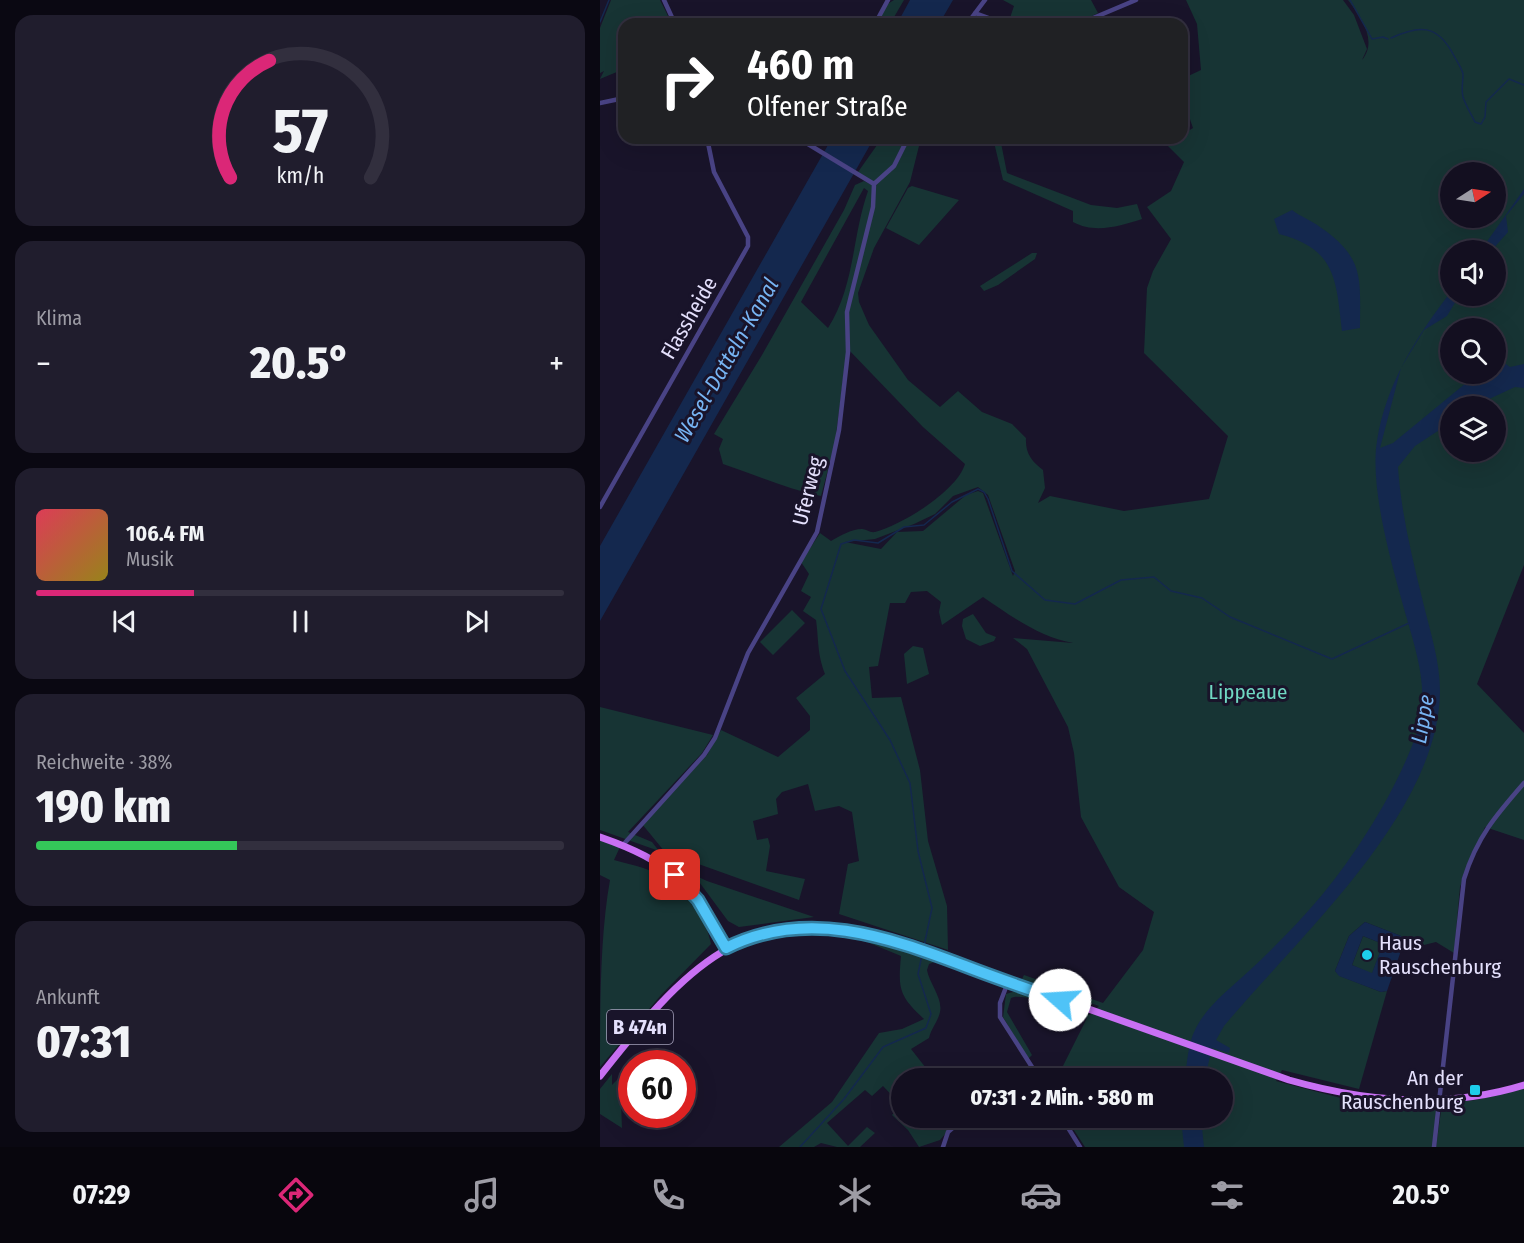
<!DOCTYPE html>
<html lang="de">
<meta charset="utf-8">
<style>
:root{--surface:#130f20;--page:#201d2d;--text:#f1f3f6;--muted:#9d9ca5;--line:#322f3e;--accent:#db2777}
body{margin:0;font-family:"Fira Sans Condensed",sans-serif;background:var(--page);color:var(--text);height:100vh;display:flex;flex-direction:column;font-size:22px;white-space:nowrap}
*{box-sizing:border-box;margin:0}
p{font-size:20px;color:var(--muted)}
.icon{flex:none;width:33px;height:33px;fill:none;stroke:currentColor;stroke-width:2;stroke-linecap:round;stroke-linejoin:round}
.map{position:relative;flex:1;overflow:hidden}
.side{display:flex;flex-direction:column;gap:15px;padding:15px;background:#0a0812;width:600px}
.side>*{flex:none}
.banner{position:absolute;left:18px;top:18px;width:570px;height:126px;border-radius:18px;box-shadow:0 6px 24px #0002,0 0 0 2px var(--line);background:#202124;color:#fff;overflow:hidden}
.needle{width:39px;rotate:78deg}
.buttons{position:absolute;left:840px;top:162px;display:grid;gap:12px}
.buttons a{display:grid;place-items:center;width:66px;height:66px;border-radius:50%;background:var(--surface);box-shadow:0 6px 24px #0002,0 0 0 2px var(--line);font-size:30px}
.speed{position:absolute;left:18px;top:1050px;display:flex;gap:12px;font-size:30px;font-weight:700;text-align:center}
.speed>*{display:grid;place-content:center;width:78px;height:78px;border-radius:50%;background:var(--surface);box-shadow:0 6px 24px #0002,0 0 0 2px var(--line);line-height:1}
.speed .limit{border:9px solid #d22;background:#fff;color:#111}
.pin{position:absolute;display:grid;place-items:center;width:51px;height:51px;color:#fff;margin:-26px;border-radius:12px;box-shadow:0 3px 9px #0006}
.me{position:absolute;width:66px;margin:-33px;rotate:289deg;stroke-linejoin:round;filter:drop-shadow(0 0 4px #0008)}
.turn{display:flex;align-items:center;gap:21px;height:126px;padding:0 30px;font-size:27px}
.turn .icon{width:78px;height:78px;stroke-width:2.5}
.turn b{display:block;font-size:42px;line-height:51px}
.big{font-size:45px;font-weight:800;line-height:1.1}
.side .widget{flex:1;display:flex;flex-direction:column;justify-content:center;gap:9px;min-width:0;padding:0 21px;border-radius:18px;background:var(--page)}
.side .dial{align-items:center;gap:0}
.dial svg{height:156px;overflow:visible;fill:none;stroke:var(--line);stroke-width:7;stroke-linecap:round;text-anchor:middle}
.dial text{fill:var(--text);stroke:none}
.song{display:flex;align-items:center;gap:18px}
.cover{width:72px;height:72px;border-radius:9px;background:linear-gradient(135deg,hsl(350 70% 55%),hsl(50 70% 35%))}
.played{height:6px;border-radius:3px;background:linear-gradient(90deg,var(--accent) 30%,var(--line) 30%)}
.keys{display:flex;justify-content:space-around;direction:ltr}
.heat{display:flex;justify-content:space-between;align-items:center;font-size:33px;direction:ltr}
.charge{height:9px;border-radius:4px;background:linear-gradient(90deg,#34c759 38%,var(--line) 0)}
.trip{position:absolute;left:291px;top:1068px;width:342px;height:60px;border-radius:30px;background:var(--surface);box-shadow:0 6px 24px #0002,0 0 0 2px var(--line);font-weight:800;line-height:60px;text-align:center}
.tab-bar{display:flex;height:96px;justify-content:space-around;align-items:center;background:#08060d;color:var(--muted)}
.tab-bar .icon{width:42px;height:42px}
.tab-bar .active{color:var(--accent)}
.tab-bar b{font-size:27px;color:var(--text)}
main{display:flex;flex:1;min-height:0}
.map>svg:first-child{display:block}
</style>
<main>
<section class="side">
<div class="widget dial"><svg viewBox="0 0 100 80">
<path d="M14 69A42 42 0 1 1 86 69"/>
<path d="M14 69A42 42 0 0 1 34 9" stroke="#db2777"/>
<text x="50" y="56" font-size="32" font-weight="700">57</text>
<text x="50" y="72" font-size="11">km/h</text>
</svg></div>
<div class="widget"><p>Klima</p>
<div class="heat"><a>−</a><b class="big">20.5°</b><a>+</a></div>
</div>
<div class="widget">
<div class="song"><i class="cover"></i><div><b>106.4 FM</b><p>Musik</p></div></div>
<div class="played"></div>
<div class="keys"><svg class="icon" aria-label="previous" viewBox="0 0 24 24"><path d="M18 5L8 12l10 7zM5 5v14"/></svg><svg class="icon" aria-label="pause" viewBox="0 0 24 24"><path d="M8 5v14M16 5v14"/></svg><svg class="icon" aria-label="next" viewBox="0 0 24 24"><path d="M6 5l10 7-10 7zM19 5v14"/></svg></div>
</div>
<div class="widget"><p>Reichweite · 38%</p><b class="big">190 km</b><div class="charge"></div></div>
<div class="widget"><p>Ankunft</p><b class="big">07:31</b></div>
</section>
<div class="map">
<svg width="924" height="1147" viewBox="0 0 924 1147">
<rect width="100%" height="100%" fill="#19142a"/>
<path fill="#173434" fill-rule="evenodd" d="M 11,0 L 60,0 L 72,24 L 24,24 L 24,69 L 0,79 L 4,71 L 0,73 L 0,28 Z
M 294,0 L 304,0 L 290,24 L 275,24 L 286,5 Z
M 403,0 L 491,0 L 498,13 L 476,24 L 408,24 L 414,6 Z
M 586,0 L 743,0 L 754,15 L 767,49 L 762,60 C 778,41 761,17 748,0 L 924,0 L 924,565 L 877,684 L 924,733 L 924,840 L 885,827 L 860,887 L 854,953 L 836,942 L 824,945 L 806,936 L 804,942 L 801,936 L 765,922 L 749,936 L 735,971 L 740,976 L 781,992 L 787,991 L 759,1089 L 682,1070 L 676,1081 L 756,1102 L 829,1105 L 836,1111 L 834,1147 L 485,1147 L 466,1118 L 622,1118 L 622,1078 L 457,1078 L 487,1018 C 471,1013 424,991 411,998 L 407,1012 L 432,1055 L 428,1059 L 403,1017 L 406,994 L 416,991 L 490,1015 L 499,1006 L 422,979 L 424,975 L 503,1003 L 543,950 L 554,912 L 519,887 L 481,817 L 474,753 L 468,727 L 427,649 L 413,638 L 473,643 C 439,637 411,616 383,597 L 342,625 L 339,612 L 341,602 L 327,591 L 311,592 L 305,603 L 290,603 L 278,666 L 269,667 L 272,698 L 301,697 L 320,770 L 328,841 L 347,906 L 348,950 L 239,914 L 248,864 L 259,861 L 252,812 L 239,806 L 215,811 L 208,784 L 182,792 L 176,799 L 178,814 L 153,821 L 157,840 L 168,838 L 170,846 L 166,871 L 205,879 L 199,900 L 65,852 L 42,824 L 107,755 L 121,730 L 178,757 L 210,730 L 210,716 L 196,698 L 225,674 C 217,653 219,642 216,620 L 203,611 L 211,597 L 201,591 L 209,574 L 201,562 L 220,533 L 231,541 C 240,536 251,529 262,529 C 266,529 270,533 275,532 C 302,525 357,491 365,464 L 323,427 L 247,348 L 235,443 L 221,496 C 188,489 156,475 123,464 L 119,449 L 123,439 L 114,434 L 162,355 L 244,210 L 255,185 L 264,181 L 272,185 L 272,192 L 277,184 L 258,172 L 282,138 L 321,138 L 310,182 L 274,248 L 258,293 L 259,302 L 269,325 L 308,380 L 340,407 L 358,391 L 382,412 L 412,424 L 426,438 C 425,453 432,462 443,470 L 445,488 L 438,503 L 450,496 L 524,511 L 609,499 L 628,436 L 544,353 L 547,288 L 553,271 L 571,239 L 547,207 L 571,191 L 584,162 L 567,145 L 582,138 L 582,135 L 593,128 L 582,96 L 582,79 L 601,70 L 597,24 ZM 850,172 L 896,172 L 896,218 L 850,218 ZM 264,188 L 268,191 C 252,236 255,286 228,328 L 201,302 ZM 850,250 L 896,250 L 896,296 L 850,296 ZM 850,328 L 896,328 L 896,374 L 850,374 ZM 850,406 L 896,406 L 896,452 L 850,452 ZM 378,487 L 388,495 L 415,571 L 413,576 L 383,493 L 378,491 L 366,495 L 323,531 L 297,532 L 281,549 L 245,542 L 275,539 L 314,524 L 335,514 L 353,496 Z
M 393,138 L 400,138 L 407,173 L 491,205 L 517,208 L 537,204 L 542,219 C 520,226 495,234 473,222 L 473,211 L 403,180 Z
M 312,186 L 359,200 L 319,245 L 286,228 L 308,188 Z
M 432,253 L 437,253 L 435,259 L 398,285 L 384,291 L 380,286 Z
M 192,610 L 205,623 L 173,655 L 160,642 Z
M 373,614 L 386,633 L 396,637 L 394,641 L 380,646 L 366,639 L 362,626 L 363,619 Z
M 313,646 L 323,648 L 329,674 L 307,684 L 304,654 Z
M 0,707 L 113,735 L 102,753 L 28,832 L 52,842 L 59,851 L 0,830 Z
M 0,840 L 20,847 L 14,860 C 28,864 46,867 58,875 C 83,889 106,916 111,944 L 61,995 L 0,1067 C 0,1009 0,935 10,880 L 0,875 Z
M 94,875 L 107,881 L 214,917 L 139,927 L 128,921 Z
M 763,936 L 783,944 L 772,974 L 752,965 Z
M 255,937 L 275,939 L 337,961 L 329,964 L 327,970 C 329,983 343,998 340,1012 C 339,1019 331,1029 329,1038 L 311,1049 L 333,1077 L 347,1073 L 351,1078 L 302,1078 L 302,1118 L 359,1118 L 340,1140 L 319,1147 L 308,1130 L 292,1115 L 301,1105 L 283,1086 L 272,1096 L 265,1090 L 227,1123 L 248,1146 L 267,1127 L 275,1133 L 260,1147 L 237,1147 L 221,1143 L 214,1147 L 179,1147 L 232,1102 L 279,1033 L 302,1029 L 324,1019 C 299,996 298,989 301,956 Z
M 12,1074 L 12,1085 L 20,1077 L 22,1128 L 0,1114 L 0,1089 Z
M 924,1088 L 924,1147 L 836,1147 L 841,1111 L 845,1103 L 876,1100 Z"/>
<path fill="#14284e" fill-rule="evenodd" d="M 310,0 L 353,0 L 339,24 L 297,24 Z
M 232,138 L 274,138 L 0,621 L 0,546 Z
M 924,189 L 924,194 L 906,216 L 908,232 L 892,250 L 881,250 Z
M 692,210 C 701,217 711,220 720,227 C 765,258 760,278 760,328 L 742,331 C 736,279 736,249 679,234 L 674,219 Z
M 850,293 L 850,296 L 859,296 L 847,316 L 824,330 L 801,368 L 780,448 L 793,443 L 877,374 L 896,374 L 896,366 L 903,362 L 910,367 L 924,364 L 924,388 L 915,387 L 874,406 L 850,406 L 850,423 L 815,446 L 798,467 C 801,513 812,557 823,602 C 830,631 840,661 840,691 C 839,813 698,937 624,1026 L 616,1040 L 630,1048 L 629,1053 L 612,1048 L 605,1078 L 585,1078 C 587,1064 588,1043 595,1030 C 607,1005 630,989 650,970 C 675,947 700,921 722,895 C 759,850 797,789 816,735 C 830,695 818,657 807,619 C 794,572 769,490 777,441 C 786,384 816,337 850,293 Z
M 765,922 L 801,936 L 804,942 L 787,991 L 781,992 L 739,976 L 735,971 L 749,936 ZM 763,936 L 783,944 L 772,973 L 752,965 Z
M 581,1118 L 601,1118 L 604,1147 L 584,1147 Z"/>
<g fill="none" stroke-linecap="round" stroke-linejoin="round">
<path stroke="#14284e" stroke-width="1.5" d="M 750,0 L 772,39 L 783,37 L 788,39
M 0,22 L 9,0
M 791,38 C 819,25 837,24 853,54 C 856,60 862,68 863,74 C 863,83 861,89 863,97 C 866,106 871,114 875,122 L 881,124 L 885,117 L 886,102 L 909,79 L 924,85
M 324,946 L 332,908 L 318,851 L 310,783 L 290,740 L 245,671 L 221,609 L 241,544 L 254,540 L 278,543 L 304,527 L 324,525 L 352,502 L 378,489 L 384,492 L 388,499 L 412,571 L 445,600 L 475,604 L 521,580 L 554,577 L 571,591 L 602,598 L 630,617 L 732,659 L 809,623
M 200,1147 L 244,1099 L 283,1047 L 326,1028 L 331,1014 L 318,974 L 322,955"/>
<path stroke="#494385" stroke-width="4.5" d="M 64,0 L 75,24
M 375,13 L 405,24
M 275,24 L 288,0
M 367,24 L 385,0
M 479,24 L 536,0
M 0,103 L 24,98
M 198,138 L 274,184
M 0,507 L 148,246 L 148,237 L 114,172 L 107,138
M 22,846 L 104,755 L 115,738 L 148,653 L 217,532 L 239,430 L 248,352 L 247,312 L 273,207 L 274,184 L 294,166 L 308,138
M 408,982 L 400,1003 L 400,1017 L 439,1078
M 462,1118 L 480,1147
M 343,1147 L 348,1132 L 364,1118
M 834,1147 L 864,879 C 877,837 896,815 924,783"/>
<path stroke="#c870f3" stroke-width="7" d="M 0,837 C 72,862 89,884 126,948
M 0,1076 C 83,971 145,896 291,939 L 689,1080 C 766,1102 846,1109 924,1085"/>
</g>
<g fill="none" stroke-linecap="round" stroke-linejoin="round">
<defs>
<path id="route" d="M 75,875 L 98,900 L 126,948 C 206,908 286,936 365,966 C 396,978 428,989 460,1000"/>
</defs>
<use href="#route" stroke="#337fa1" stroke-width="15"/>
<use href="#route" stroke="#4fc3f7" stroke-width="10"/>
</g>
<g fill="#1dcdeb" stroke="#19142a" stroke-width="2">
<circle cx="767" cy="955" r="6"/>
<rect x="869" y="1084" width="12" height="12" rx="3"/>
</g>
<g text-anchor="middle" stroke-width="6" stroke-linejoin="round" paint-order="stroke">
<rect fill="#19142a" stroke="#a7a3bd" stroke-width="1.5" x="7" y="1010" width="66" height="34" rx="4.5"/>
<g font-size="20" font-weight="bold" fill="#e4e0fc">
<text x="40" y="1034">B 474n</text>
</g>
<g font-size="21" fill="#e4e0fc" stroke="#19142a">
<text transform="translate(89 318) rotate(-60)" y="7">Flassheide</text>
<text transform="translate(208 491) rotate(-76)" y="7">Uferweg</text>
</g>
<g font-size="21" fill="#70d8c3" stroke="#19142a">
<text x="648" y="699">Lippeaue</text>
</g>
<g font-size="21" fill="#e4e0fc" stroke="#19142a" text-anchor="start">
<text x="779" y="950">Haus<tspan x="779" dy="24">Rauschenburg</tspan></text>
<text x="863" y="1085" text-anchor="end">An der<tspan x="863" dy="24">Rauschenburg</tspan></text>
</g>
<g font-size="22" font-style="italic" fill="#77b4f3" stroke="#19142a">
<text transform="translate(126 360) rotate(-60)" y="8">Wesel-Datteln-Kanal</text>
<text transform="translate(822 719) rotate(-80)" y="8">Lippe</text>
</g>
</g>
</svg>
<div class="buttons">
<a><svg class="needle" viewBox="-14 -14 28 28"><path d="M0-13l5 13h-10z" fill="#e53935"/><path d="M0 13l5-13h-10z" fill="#9d9ca5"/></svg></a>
<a><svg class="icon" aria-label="sound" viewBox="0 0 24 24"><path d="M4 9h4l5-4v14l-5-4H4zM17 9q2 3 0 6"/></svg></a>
<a><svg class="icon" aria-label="search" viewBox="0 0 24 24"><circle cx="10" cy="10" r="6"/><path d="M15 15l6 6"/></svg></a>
<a><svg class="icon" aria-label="layers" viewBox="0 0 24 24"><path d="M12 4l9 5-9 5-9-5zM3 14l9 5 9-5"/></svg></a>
</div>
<div class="speed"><div class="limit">60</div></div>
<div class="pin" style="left:75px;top:875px;background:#d93025"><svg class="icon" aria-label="arrive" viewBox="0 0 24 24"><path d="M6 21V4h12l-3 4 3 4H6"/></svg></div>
<svg class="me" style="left:460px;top:1000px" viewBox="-20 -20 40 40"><circle r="19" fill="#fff"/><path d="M0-13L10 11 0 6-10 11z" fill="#4fc3f7"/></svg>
<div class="trip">07:31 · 2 Min. · 580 m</div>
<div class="banner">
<div class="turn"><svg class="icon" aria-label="right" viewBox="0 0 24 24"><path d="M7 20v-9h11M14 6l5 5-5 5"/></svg><div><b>460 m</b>Olfener Straße</div></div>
</div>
</div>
</main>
<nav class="tab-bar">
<b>07:29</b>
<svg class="icon active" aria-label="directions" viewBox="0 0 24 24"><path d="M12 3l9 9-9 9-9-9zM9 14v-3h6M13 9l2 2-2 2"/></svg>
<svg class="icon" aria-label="music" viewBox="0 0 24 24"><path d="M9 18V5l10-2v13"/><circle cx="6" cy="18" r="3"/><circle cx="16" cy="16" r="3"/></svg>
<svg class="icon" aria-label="phone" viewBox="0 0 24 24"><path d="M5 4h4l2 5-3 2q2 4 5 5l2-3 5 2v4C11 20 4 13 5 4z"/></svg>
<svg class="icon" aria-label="climate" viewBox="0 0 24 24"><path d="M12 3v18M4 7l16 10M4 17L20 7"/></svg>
<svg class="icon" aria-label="car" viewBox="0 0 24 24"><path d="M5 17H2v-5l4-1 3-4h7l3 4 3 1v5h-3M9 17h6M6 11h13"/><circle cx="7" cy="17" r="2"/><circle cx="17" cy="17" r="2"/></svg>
<svg class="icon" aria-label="filters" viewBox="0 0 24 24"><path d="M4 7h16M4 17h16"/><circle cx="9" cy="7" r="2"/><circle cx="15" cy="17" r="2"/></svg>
<b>20.5°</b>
</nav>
